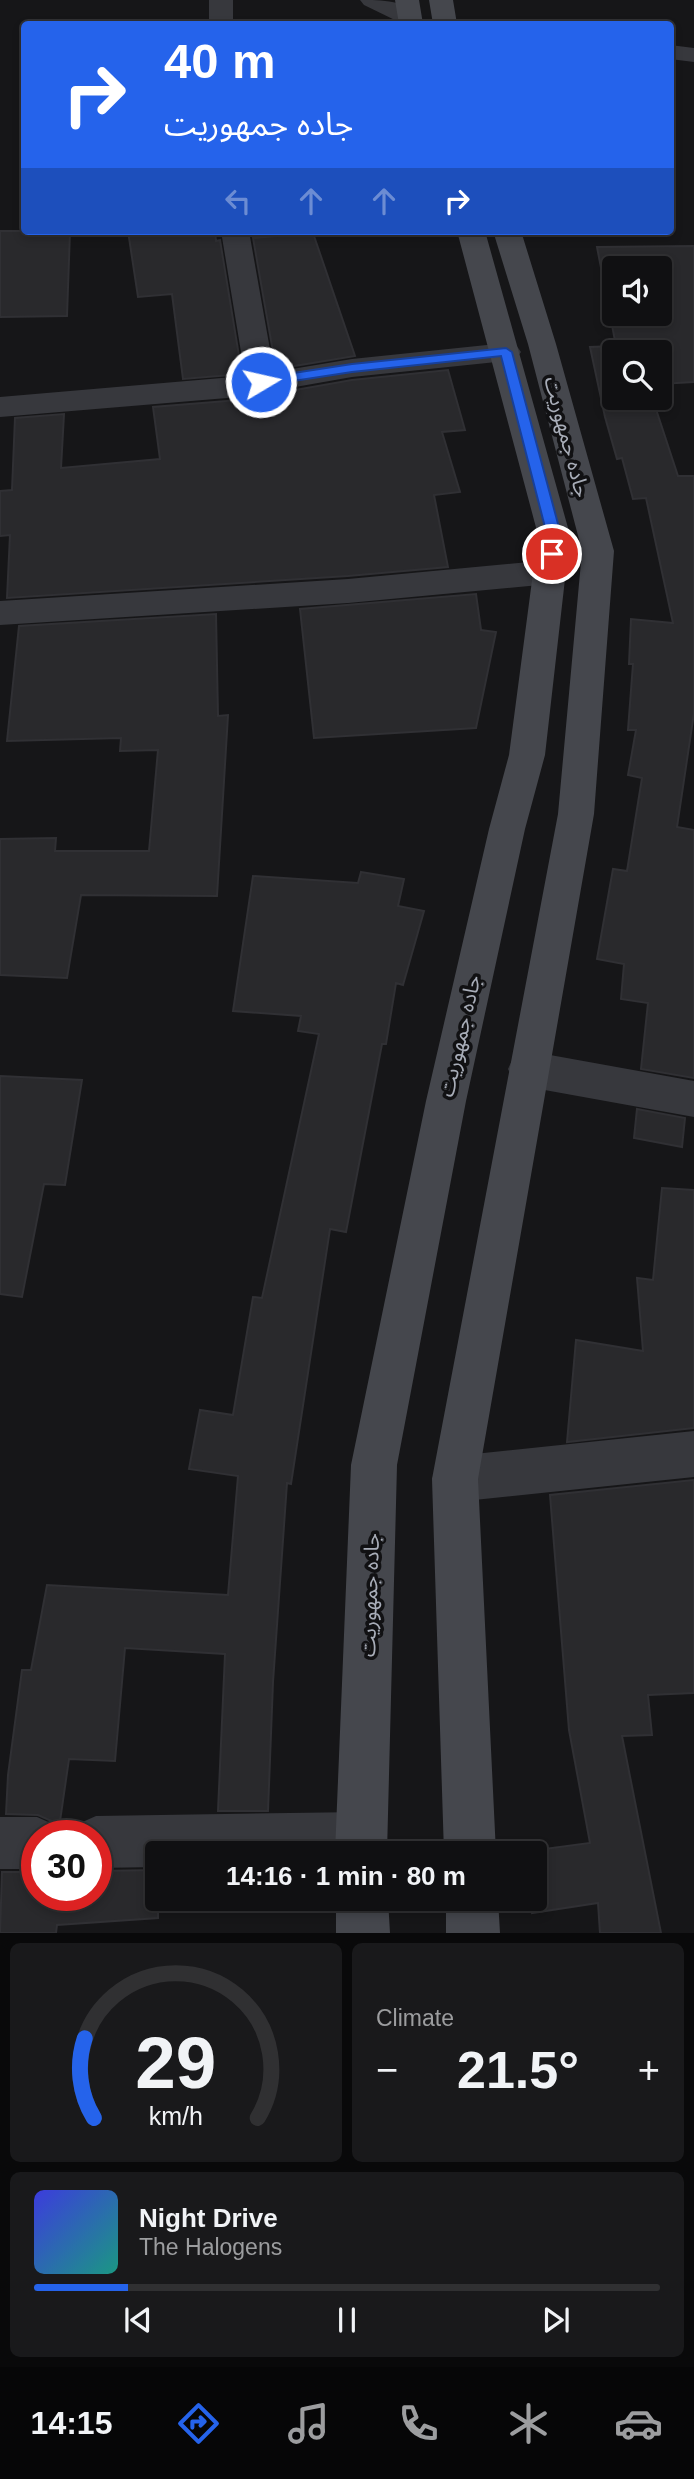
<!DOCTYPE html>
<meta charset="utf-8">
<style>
:root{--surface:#101012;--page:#19191b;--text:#f1f3f6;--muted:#9c9d9f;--line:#303032;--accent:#2563eb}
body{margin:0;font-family:Helvetica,"Noto Sans Arabic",sans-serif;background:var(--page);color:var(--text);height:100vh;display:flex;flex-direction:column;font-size:26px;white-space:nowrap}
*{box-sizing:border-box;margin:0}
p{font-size:23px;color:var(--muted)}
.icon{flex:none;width:38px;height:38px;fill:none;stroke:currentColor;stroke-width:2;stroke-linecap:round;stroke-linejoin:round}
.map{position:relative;height:1933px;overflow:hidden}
.side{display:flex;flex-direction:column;gap:10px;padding:10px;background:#09090a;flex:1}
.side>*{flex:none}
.guide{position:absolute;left:21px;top:21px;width:653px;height:214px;border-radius:7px;box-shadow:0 4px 10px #0003,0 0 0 2px var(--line);background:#2563eb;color:#fff;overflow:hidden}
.buttons{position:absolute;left:602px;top:256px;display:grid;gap:14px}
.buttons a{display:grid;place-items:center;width:70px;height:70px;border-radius:7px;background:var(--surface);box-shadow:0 4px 10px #0003,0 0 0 2px var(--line);font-size:35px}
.speed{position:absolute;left:21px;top:1820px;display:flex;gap:14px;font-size:35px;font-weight:700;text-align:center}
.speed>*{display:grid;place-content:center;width:91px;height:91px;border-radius:50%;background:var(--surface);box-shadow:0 4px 10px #0003,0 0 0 2px var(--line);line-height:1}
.speed .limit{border:10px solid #d22;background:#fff;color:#111}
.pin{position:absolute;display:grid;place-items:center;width:60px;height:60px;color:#fff;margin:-30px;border:4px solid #fff;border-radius:50%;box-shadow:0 2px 7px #0007}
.me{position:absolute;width:77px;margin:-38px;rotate:81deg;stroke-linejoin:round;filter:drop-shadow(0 0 5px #0008)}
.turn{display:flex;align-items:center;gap:24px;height:147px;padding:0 28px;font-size:32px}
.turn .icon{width:91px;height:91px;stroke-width:2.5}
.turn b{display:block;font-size:49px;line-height:60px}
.lanes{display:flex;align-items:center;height:66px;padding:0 28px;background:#0003;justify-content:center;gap:35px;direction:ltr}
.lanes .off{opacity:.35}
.big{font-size:52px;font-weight:600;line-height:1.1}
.side .tile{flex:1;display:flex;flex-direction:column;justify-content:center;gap:10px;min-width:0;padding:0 24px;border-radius:10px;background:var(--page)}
.side .dial{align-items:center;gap:0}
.dial svg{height:182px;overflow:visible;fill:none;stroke:var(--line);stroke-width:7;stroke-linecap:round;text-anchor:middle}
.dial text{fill:var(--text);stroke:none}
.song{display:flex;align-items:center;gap:21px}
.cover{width:84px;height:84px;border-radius:10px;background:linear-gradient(135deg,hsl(240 70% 55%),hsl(170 70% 35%))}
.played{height:7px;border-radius:4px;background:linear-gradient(90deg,var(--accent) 15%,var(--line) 15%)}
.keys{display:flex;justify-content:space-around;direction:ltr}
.heat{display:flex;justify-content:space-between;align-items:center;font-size:38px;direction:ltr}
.side .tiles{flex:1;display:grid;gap:10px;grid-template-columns:1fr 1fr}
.tile:last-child{grid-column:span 2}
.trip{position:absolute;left:145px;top:1841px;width:402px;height:70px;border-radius:7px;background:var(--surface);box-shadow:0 4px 10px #0003,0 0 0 2px var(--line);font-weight:600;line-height:70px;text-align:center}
.tab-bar{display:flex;height:112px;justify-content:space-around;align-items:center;background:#060607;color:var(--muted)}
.tab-bar .icon{width:49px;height:49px}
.tab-bar .selected{color:var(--accent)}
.tab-bar b{font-size:32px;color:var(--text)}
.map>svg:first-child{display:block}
</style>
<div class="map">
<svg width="694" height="1933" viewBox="0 0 694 1933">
<rect width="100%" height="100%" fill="#161618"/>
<path fill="#29292c" stroke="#303034" stroke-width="2" fill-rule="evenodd" d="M 0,231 L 70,231 L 67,316 L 0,317 Z
M 128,231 L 215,231 L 216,241 L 220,240 L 242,374 L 183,379 L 172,294 L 138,297 Z
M 313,233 L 355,356 L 276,369 L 253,238 Z
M 694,246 L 694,382 L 660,384 L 660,352 L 614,352 L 614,397 L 652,397 L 678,476 L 694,476 L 694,713 L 677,827 L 694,830 L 694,1078 L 641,1069 L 648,1003 L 621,999 L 624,964 L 597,959 L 613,869 L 627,871 L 642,778 L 628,775 L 636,730 L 628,730 L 633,664 L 629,664 L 631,619 L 673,623 L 646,498 L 633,499 L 622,458 L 617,459 L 605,417 L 590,347 L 616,346 L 597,247 ZM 614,268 L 660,268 L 660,313 L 614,313 Z
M 448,370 L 465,430 L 442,432 L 460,492 L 434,495 L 448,567 L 348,576 L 7,598 L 10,535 L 0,536 L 0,491 L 12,490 L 15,418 L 64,414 L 61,468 L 160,459 L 153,407 L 239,400 L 352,380 Z
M 476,594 L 481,630 L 496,632 L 476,728 L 314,738 L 300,609 Z
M 216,614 L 218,716 L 228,715 L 217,896 L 81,895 L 67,978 L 0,975 L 0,839 L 56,838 L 55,851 L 149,851 L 158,750 L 120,751 L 121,738 L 7,741 L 19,626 Z
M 361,872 L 404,879 L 398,906 L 424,911 L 403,985 L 396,983 L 386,1044 L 382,1044 L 346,1232 L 330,1229 L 291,1484 L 287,1483 L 273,1682 L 268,1811 L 218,1811 L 225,1654 L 125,1648 L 115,1761 L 69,1759 L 59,1828 L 56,1823 L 38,1815 L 6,1814 L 8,1775 L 22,1670 L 31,1670 L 47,1585 L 228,1595 L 238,1476 L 189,1469 L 200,1410 L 233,1415 L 253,1297 L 262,1298 L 319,1034 L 298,1031 L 301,1016 L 233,1011 L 253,876 L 358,883 Z
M 0,1076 L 82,1080 L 65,1185 L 44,1184 L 22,1297 L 0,1294 Z
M 637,1109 L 685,1118 L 682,1147 L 634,1138 Z
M 662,1188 L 694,1190 L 694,1428 L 567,1442 L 576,1340 L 643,1351 L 637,1278 L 653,1280 Z
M 694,1480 L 694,1693 L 648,1695 L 652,1735 L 622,1736 L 661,1933 L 600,1933 L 598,1903 L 532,1913 L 530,1899 L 536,1899 L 536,1853 L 522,1852 L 590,1843 L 569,1730 L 550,1495 Z
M 158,1870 L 158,1918 L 57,1925 L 56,1933 L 0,1933 L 2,1872 L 37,1872 L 37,1895 L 96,1895 L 96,1871 Z"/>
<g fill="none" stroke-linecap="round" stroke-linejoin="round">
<path fill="#37383d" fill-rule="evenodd" d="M 209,0 L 233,0 L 233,24 L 209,24 Z
M 221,231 L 249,231 L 274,372 L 352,359 L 506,343 L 516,345 L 521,352 L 516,359 L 506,361 L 352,377 L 239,397 L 0,417 L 0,397 L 245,376 Z
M 550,560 L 561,564 L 566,572 L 561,580 L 550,584 L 348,603 L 0,625 L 0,601 L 348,579 Z
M 528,1051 L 694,1081 L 694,1117 L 528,1087 L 514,1082 L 508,1069 L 514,1056 Z
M 694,1431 L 694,1477 L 455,1502 L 439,1495 L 432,1479 L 439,1463 L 455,1456 Z
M 361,1812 L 379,1820 L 387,1838 L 381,1853 L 158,1853 L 158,1867 L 96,1868 L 96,1836 L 73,1836 L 78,1824 L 96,1816 Z
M 0,1817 L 37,1817 L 55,1825 L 60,1836 L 37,1836 L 37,1869 L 0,1869 Z"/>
<path fill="#37383d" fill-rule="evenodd" d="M 360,0 C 381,0 408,0 421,18 L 417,23 L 401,23 L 364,5 Z
M 670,45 L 694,48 L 694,62 L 670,59 Z"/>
<path fill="#45474d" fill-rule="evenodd" d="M 395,0 L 419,0 L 423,24 L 399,24 Z
M 429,0 L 453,0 L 457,24 L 433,24 Z
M 457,231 L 485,231 L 570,535 L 545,755 L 525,829 L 466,1101 L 397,1465 L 387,1853 L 335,1853 L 351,1465 L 426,1101 L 489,829 L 509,755 L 538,535 Z
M 493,231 L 521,231 L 556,344 L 614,551 L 594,814 L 478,1479 L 496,1853 L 444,1853 L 432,1479 L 558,814 L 582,551 L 528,344 Z
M 336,1899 L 388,1899 L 390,1933 L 336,1933 Z
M 446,1899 L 498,1899 L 500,1933 L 446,1933 Z"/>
</g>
<path fill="#2563eb" stroke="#184099" stroke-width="2" d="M 506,348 L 512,352 L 561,535 L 558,554 L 552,558 L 545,554 L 547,535 L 501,356 L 352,372 L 261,386 L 255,382 L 261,378 L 352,364 Z"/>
<g text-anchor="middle" stroke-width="7" stroke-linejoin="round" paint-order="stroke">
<g font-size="21" fill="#a8adb8" stroke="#111113">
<text transform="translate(567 437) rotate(75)" y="7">جاده جمهوریت</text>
<text transform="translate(460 1036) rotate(-77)" y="7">جاده جمهوریت</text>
<text transform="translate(370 1595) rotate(-88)" y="7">جاده جمهوریت</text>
</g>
</g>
</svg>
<div class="buttons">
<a><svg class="icon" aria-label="sound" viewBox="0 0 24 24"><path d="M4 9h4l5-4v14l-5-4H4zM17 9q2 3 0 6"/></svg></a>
<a><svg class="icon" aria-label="search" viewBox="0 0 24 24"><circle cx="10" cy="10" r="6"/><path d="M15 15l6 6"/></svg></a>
</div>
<div class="speed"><div class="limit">30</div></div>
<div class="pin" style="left:552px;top:554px;background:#d93025"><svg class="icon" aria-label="arrive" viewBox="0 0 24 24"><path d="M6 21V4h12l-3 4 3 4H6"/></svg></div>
<svg class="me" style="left:261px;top:382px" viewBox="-20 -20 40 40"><circle r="17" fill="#2563eb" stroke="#fff" stroke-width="3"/><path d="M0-11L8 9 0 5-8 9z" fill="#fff"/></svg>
<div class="trip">14:16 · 1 min · 80 m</div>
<div class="guide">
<div class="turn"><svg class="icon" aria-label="right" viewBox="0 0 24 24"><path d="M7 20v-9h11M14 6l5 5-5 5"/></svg><div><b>40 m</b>جاده جمهوریت</div></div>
<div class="lanes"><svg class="icon off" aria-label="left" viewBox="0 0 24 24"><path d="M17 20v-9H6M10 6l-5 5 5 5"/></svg><svg class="icon off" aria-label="ahead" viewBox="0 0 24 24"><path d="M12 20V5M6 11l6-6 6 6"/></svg><svg class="icon off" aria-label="ahead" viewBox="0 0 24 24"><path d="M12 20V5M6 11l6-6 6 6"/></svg><svg class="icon" aria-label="right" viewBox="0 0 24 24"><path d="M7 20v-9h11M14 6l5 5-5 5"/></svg></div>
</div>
</div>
<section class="side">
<div class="tiles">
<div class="tile dial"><svg viewBox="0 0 100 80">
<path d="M14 69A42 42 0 1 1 86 69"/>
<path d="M14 69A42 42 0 0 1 10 34" stroke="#2563eb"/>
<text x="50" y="56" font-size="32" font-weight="700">29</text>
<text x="50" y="72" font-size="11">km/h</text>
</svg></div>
<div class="tile"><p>Climate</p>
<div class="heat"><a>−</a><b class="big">21.5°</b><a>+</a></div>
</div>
<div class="tile">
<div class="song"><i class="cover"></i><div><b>Night Drive</b><p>The Halogens</p></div></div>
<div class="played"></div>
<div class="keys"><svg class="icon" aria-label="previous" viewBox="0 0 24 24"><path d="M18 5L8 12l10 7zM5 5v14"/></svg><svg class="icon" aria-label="pause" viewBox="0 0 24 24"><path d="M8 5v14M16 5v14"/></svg><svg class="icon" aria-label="next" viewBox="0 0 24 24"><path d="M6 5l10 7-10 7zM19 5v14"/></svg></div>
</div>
</div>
</section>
<nav class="tab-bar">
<b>14:15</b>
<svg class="icon selected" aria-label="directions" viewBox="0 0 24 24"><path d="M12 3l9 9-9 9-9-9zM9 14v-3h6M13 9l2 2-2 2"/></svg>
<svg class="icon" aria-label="music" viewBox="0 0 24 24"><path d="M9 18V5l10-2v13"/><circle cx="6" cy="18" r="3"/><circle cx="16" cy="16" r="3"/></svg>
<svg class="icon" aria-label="phone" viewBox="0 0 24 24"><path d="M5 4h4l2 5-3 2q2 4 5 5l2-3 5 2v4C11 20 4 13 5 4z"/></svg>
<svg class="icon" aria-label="climate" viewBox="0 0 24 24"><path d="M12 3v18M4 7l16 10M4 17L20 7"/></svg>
<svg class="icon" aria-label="car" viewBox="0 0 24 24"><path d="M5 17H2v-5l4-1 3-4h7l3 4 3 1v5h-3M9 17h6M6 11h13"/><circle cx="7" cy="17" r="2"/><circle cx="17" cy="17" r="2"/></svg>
</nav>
